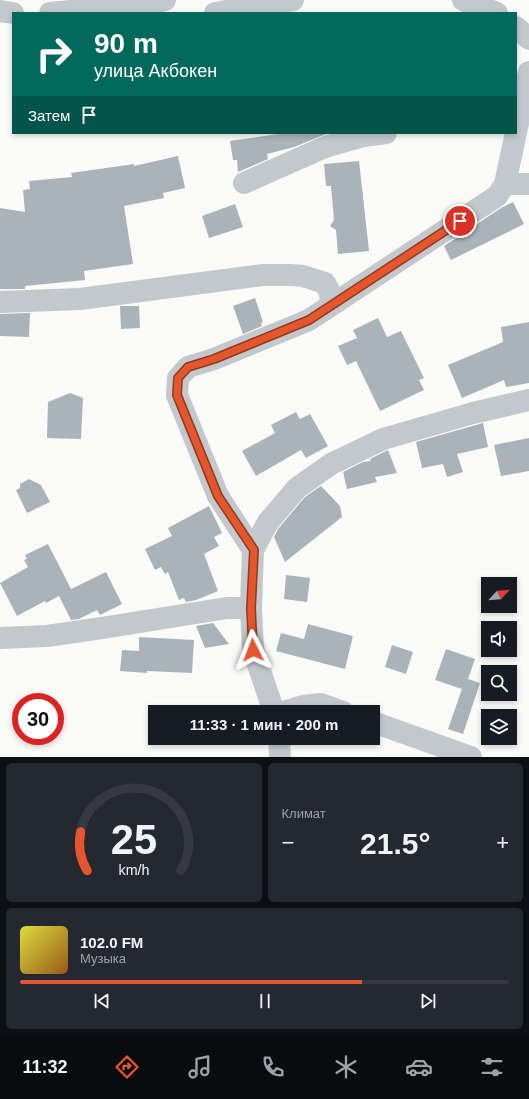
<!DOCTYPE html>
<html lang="ru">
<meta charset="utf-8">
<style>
:root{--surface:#171b24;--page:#242831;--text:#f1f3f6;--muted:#9ea1a6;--line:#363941;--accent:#e4572e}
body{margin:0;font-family:Arial,sans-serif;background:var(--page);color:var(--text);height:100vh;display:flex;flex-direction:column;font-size:15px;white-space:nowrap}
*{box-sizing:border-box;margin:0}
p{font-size:13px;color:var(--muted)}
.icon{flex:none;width:22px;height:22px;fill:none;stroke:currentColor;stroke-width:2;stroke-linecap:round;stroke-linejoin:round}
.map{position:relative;height:757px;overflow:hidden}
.panel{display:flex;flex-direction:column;gap:6px;padding:6px;background:#0d0f14;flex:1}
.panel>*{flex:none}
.banner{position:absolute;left:12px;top:12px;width:505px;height:122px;border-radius:0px;box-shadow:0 2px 6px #0003;background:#00695c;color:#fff;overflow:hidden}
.needle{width:26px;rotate:64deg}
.buttons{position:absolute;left:481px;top:577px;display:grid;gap:8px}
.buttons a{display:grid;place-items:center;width:36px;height:36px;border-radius:0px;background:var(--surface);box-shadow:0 2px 6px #0003;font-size:20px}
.speed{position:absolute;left:12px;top:693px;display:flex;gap:8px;font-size:20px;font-weight:700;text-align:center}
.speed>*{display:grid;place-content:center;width:52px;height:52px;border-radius:50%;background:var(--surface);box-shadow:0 2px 6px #0003;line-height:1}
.speed .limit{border:6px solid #d22;background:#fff;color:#111}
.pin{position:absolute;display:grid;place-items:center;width:34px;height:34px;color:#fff;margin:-17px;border:2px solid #fff;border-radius:50%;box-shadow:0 1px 4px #0007}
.me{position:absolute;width:44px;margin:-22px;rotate:357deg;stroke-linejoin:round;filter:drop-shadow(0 0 3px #0008)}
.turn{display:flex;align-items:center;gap:14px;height:84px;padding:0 16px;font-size:18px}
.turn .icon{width:52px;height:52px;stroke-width:2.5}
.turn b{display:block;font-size:28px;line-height:34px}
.then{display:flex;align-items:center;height:38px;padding:0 16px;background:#0003;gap:8px;font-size:15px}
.big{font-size:30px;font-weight:700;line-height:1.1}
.panel .widget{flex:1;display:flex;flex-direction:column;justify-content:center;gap:6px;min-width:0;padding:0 14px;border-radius:6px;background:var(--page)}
.panel .dial{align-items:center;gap:0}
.dial svg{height:104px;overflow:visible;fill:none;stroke:var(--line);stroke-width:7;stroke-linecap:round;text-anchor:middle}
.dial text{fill:var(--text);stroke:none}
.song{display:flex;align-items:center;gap:12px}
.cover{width:48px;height:48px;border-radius:6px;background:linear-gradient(135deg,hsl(60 70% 55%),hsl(30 70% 35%))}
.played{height:4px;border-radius:2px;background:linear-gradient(90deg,var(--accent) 70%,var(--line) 70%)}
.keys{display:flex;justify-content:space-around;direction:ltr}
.heat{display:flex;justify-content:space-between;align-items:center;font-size:22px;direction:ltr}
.panel .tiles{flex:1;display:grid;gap:6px;grid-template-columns:1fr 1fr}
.widget:last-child{grid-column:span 2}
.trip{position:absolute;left:148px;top:705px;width:232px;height:40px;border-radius:0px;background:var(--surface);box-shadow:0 2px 6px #0003;font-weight:700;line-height:40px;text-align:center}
.menu{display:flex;height:64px;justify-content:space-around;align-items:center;background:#090b0e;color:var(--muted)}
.menu .icon{width:28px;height:28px}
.menu .selected{color:var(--accent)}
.menu b{font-size:18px;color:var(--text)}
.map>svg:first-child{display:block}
</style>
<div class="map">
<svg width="529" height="757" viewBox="0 0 529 757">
<rect width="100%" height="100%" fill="#fafaf8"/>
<path fill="#aab3b9" d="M 286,133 L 326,134 L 294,147 L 267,154 L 268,159 L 238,172 L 237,160 L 233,160 L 230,141 Z
M 178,156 L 185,188 L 163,193 L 164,198 L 124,206 L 133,264 L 84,271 L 85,280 L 25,286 L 25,289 L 0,289 L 0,208 L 25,212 L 23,190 L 30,189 L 29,181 L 72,177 L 71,173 L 134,164 L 134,166 Z
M 359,161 L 369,251 L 338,254 L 336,230 L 330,226 L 334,220 L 331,186 L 326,186 L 324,164 Z
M 513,202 L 524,224 L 451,260 L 444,246 L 501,208 Z
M 235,204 L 243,227 L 209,238 L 202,216 Z
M 255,298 L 263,322 L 261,323 L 262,326 L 243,334 L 233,306 Z
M 120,306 L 139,306 L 140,328 L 121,329 Z
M 30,313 L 29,337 L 0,336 L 0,314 Z
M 378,318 L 387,337 L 401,331 L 424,378 L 419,380 L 424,390 L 380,411 L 356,361 L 347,365 L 338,346 L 357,338 L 353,330 Z
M 529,322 L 529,383 L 506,387 L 504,380 L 462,398 L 448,365 L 503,342 L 501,327 Z
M 70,393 L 83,398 L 81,439 L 47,438 L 48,402 Z
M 296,412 L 300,419 L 310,414 L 328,446 L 306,458 L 301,450 L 256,476 L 242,451 L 275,433 L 271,425 Z
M 483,423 L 488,447 L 457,454 L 463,472 L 447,477 L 443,464 L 422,468 L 416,442 Z
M 529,438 L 529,471 L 501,476 L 494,445 Z
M 388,450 L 397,473 L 375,477 L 377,482 L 347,489 L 343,472 L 363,462 L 371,461 L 370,459 Z
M 29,479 L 41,485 L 50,502 L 27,513 L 16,490 L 20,488 L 20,484 Z
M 321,486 L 340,506 L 342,517 L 285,562 L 274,537 L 278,529 L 305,497 Z
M 209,506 L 222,533 L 214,537 L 219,546 L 204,554 L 218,591 L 196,600 L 186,602 L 184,598 L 179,600 L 168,572 L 165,574 L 161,567 L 155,570 L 145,549 L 172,536 L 168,528 Z
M 48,544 L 71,589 L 106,572 L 122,604 L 100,615 L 97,610 L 79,619 L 71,620 L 59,596 L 46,603 L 45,601 L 17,616 L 0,583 L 28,567 L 24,560 L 27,559 L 25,555 Z
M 286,575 L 310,578 L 307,602 L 284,599 Z
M 213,623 L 229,644 L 205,648 L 196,626 Z
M 308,624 L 353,636 L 345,669 L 276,651 L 281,633 L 304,639 Z
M 139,637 L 194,640 L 192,673 L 147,671 L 147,673 L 120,671 L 122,650 L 139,651 Z
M 392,645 L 413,652 L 406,674 L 385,667 Z
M 446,649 L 475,659 L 468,679 L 480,683 L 463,734 L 448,729 L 462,689 L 435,680 Z"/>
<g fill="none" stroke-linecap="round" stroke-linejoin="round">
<path stroke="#c3c8cc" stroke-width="22" d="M 463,0 L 497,13
M 0,11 L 13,13
M 50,13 L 153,3 L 165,0
M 215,13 L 293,0
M 516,27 L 529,39
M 244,183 L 325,147 L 364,136 L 386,133
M 505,184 L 529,184
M 0,302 L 80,299 L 263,275 L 290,275 L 303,276 L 325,283 L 330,293 L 331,305
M 253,550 L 268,522 L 297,488 L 331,464 L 383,439 L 473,413 L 529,400
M 0,638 L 47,636 L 102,628 L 227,608 L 251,608
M 274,712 L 253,650 L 251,608 L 253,550 L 218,496 L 177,395 L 178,378 L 188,367 L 214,359 L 309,320 L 497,196 L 505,184 L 529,72
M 283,712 L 303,706 L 320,704 L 343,712
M 373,722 L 471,757
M 279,738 L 280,757"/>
</g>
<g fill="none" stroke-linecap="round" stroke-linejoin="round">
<defs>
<path id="route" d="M 253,650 L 251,608 L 254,550 L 218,496 L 177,395 L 178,378 L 188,367 L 214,359 L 309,320 L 460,221"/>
</defs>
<use href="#route" stroke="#94391e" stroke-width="10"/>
<use href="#route" stroke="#e4572e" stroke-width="7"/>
</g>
</svg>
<div class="buttons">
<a><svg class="needle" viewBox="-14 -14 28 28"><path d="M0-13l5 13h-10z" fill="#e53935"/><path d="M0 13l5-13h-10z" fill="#9ea1a6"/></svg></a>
<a><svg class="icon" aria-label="sound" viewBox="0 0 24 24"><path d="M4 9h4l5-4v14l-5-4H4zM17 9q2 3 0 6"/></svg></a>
<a><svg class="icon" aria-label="search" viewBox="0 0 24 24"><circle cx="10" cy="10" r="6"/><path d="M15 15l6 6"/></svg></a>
<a><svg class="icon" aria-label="layers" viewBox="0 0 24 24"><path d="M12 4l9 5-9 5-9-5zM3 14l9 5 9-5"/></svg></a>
</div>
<div class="speed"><div class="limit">30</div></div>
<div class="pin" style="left:460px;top:221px;background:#d93025"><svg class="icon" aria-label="arrive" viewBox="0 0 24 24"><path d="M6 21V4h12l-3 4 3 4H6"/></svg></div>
<svg class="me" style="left:253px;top:650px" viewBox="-20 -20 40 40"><path d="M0-17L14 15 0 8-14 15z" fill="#e4572e" stroke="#fff" stroke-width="4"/></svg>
<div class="trip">11:33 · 1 мин · 200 m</div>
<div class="banner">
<div class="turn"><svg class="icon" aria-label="right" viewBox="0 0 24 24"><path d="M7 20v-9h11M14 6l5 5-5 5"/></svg><div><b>90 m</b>улица Акбокен</div></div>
<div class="then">Затем<svg class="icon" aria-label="arrive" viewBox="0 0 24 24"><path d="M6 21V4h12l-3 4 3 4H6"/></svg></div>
</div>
</div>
<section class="panel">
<div class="tiles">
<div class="widget dial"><svg viewBox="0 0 100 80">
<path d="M14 69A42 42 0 1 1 86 69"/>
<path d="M14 69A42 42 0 0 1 9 39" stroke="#e4572e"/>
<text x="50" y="56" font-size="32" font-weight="700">25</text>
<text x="50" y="72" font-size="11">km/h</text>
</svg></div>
<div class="widget"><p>Климат</p>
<div class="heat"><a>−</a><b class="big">21.5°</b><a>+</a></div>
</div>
<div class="widget">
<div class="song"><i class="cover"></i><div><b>102.0 FM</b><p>Музыка</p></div></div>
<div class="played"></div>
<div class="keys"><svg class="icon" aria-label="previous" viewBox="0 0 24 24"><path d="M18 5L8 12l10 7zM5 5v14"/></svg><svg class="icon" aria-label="pause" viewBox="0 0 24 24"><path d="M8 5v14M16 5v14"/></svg><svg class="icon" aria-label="next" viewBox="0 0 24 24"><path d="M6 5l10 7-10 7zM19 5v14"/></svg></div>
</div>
</div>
</section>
<nav class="menu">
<b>11:32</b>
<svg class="icon selected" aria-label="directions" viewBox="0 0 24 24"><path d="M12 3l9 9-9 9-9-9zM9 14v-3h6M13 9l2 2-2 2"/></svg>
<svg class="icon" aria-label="music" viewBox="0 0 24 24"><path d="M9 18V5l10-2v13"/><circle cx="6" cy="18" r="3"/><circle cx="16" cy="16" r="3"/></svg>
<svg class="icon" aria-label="phone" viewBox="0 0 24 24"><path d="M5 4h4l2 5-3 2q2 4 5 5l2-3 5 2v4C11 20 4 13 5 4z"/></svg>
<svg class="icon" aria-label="climate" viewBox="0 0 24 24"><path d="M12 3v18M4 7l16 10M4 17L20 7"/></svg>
<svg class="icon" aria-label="car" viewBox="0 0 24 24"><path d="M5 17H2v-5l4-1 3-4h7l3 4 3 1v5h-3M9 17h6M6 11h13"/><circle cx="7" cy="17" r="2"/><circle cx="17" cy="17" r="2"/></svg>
<svg class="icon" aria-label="filters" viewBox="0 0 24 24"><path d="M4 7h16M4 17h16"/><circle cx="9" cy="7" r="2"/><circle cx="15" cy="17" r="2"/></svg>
</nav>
